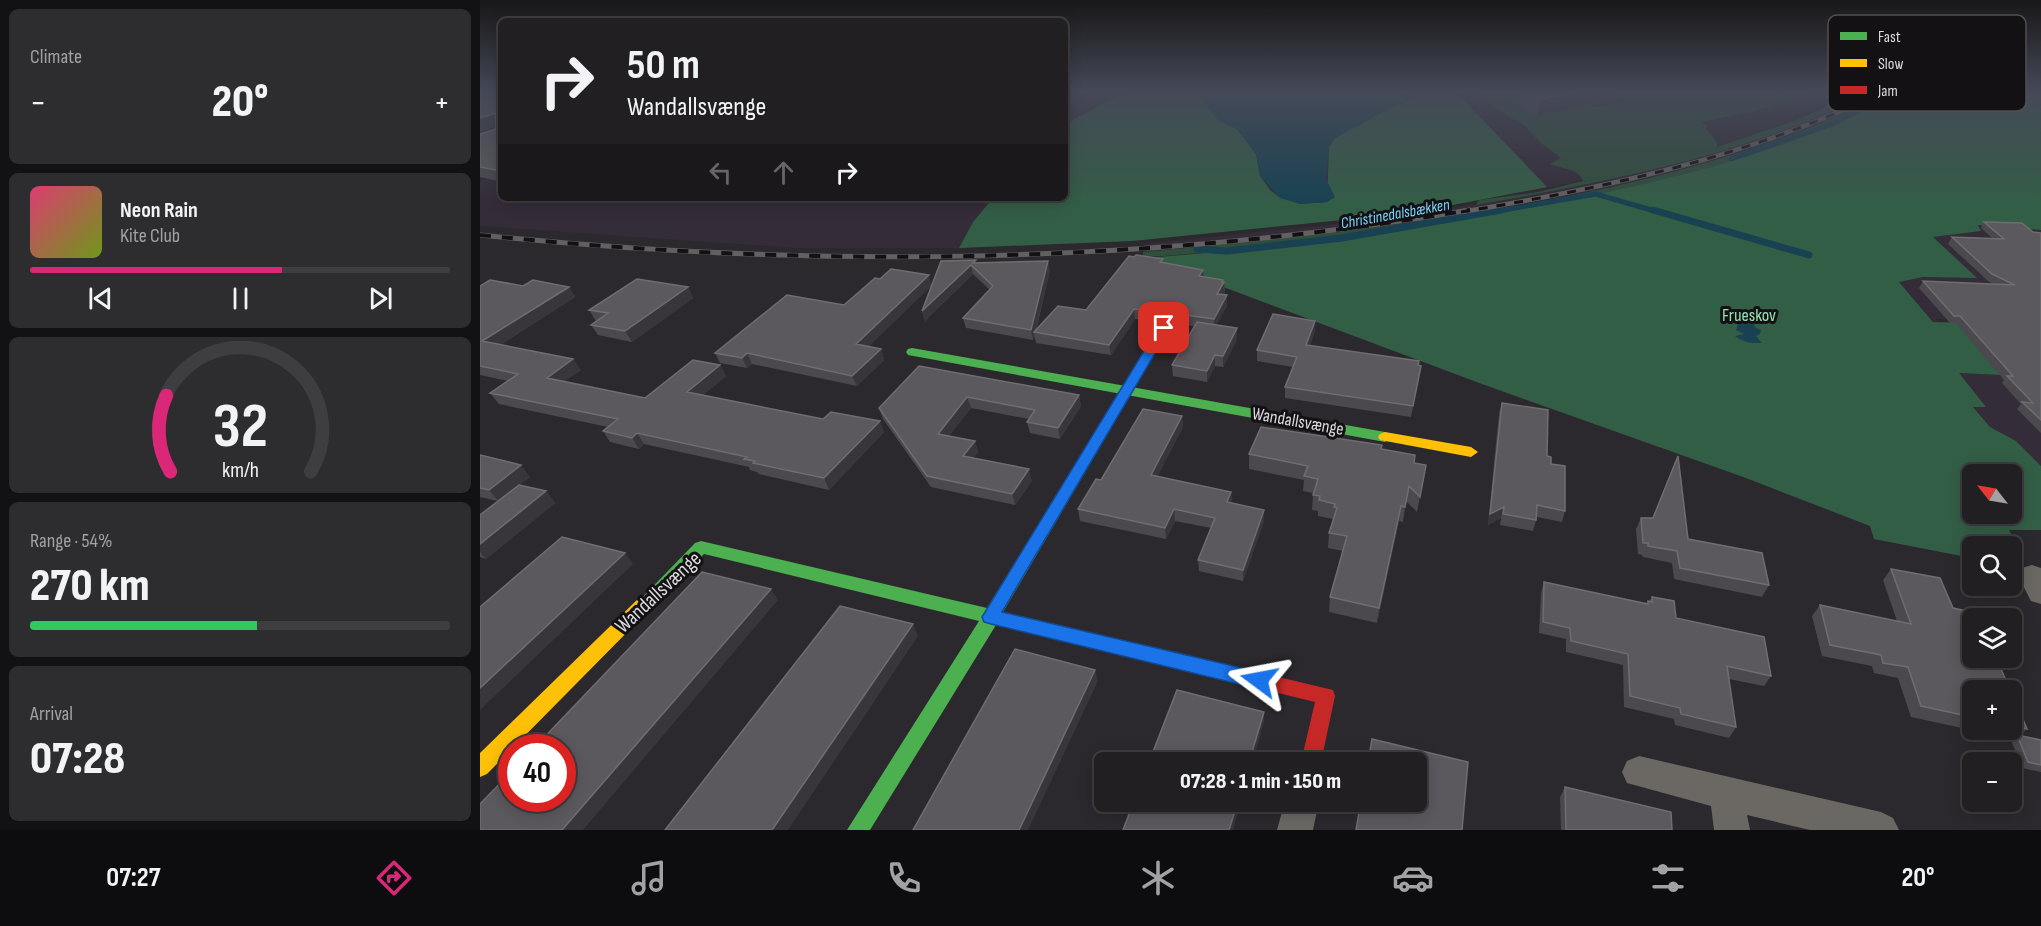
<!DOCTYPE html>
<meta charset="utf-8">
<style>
:root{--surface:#211f22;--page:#2d2c2f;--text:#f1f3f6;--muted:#a2a2a5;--line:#3e3d40;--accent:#db2777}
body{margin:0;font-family:"Sofia Sans Condensed",sans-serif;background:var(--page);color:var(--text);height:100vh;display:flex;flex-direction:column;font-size:22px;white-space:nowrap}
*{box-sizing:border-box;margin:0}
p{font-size:20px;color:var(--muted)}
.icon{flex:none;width:33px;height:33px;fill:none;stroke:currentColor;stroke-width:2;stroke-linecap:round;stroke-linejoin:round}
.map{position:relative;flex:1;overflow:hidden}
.sheet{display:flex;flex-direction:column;gap:9px;padding:9px;background:#121113;width:480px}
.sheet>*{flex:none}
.top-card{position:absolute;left:18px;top:18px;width:570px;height:183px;border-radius:9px;box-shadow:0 3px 15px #0003,0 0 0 2px var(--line);background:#211f22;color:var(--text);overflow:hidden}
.needle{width:39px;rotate:301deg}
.controls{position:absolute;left:1482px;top:464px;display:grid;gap:12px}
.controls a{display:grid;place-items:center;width:60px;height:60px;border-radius:9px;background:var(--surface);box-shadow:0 3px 15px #0003,0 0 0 2px var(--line);font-size:30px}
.speed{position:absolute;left:18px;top:734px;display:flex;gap:12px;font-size:30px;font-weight:700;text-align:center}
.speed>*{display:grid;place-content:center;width:78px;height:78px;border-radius:50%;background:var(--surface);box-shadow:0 3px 15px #0003,0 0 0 2px var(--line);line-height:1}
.speed .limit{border:9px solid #d22;background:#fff;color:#111}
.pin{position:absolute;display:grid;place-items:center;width:51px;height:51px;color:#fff;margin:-26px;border-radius:12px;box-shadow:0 3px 9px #0006}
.me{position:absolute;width:66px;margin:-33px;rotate:283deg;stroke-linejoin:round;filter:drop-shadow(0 0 4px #0008)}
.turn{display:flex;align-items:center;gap:21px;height:126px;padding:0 30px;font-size:27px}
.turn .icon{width:78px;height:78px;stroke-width:2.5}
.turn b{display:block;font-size:42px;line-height:51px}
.lanes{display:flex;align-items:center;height:57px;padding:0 30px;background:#0003;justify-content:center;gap:30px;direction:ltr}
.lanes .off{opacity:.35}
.big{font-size:45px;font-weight:800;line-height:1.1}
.sheet .card{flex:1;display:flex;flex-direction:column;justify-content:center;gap:9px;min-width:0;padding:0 21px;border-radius:9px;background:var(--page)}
.sheet .dial{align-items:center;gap:0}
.dial svg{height:156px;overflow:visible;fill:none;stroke:var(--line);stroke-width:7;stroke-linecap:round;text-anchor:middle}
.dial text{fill:var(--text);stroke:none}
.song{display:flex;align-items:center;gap:18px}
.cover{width:72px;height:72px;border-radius:9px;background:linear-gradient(135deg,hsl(340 70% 55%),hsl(80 70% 35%))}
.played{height:6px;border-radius:3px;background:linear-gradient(90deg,var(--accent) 60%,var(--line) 60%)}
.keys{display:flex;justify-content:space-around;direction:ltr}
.heat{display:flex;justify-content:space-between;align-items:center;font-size:33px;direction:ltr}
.charge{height:9px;border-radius:4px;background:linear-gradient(90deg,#34c759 54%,var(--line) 0)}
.trip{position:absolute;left:614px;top:752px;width:333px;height:60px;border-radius:9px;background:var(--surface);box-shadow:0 3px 15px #0003,0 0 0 2px var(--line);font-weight:800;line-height:60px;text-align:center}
.dock{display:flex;height:96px;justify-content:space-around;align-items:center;background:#0d0c0e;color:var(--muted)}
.dock .icon{width:42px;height:42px}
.dock .selected{color:var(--accent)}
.dock b{font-size:27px;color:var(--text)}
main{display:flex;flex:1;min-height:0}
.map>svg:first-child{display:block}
</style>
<main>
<section class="sheet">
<div class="card"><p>Climate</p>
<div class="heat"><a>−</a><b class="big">20°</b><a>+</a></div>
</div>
<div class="card">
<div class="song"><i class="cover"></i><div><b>Neon Rain</b><p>Kite Club</p></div></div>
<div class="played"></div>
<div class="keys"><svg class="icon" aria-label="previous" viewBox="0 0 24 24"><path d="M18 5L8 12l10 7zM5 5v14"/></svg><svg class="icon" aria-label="pause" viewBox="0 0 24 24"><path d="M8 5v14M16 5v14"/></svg><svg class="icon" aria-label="next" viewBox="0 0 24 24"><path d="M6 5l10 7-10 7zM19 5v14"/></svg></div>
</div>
<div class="card dial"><svg viewBox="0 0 100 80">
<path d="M14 69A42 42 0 1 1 86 69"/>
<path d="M14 69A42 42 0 0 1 12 30" stroke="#db2777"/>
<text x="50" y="56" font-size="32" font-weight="700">32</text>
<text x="50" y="72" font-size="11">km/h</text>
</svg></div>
<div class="card"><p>Range · 54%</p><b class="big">270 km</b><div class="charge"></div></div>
<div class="card"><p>Arrival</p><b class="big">07:28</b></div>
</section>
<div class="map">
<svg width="1561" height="830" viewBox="0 0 1561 830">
<rect width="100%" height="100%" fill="#2c292e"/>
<path fill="#342c38" d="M 585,90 L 1367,90 L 1298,125 L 1233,148 L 1101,181 L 931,213 L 652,241 L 479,248 L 314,248 L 0,226 L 0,181 L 21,173 L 21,198 L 585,198 Z
M 1396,90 L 1413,90 L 1354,119 L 1292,143 L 1224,164 L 1106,193 L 893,229 L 663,252 L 664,244 L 903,219 L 1098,186 L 1201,161 L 1278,139 L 1346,114 Z
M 1497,225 L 1561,230 L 1561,466 L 1536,441 L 1510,427 L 1493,406 L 1505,406 L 1478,373 L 1520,375 L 1489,320 L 1456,319 L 1458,322 L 1453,322 L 1419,281 L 1443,277 L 1496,278 L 1453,237 L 1502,231 Z"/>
<path fill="#2f4e3c" d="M 992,90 L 1014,90 L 1116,107 L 1148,101 L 1127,90 L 1346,90 L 1276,111 L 1221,122 L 1228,125 L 1226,129 L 1237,142 L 1237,147 L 1319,119 L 1362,100 L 1362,97 L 1376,90 L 1396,90 C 1273,154 1132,181 996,205 L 999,200 L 1058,192 L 1103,181 C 1098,168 1081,169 1070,164 L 1081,158 L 1061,143 L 1043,124 L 1029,117 Z
M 1413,90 L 1426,90 C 1285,167 1122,196 965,221 C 865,237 764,252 663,257 L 663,252 C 825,237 986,221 1144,184 C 1237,162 1328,135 1413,90 Z"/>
<path fill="#335e46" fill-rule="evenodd" d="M 649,90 L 715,90 L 738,120 L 757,129 L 776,154 L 780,176 L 790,190 L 798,196 L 820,204 L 847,202 L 849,147 L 855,138 L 909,108 L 932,99 L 922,90 L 974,90 L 1067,187 L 931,213 L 652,241 L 479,248 L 493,222 L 513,198 L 585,198 L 585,124 Z
M 1426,90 L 1561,90 L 1561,230 L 1498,225 L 1501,231 L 1453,237 L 1497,278 L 1443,277 L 1419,282 L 1453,322 L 1492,323 L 1499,350 L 1521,375 L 1479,373 L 1506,407 L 1493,407 L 1510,427 L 1536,441 L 1561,466 L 1561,530 L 1529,530 L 1538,546 L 1537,551 L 1532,554 L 1532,546 L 1492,546 L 1492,558 L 1394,539 L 1390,526 L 1266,478 L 1002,384 L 666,258 C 775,250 881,235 989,217 C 1138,193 1292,163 1426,90 ZM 1492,474 L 1532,474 L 1532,513 L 1492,513 Z"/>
<path fill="#184252" d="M 715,90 L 922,90 L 932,100 L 909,109 L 855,138 L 849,147 L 846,179 L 855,197 L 847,202 L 820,204 L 800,198 L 780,176 L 776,154 L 757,129 L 738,120 Z
M 1273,323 L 1276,328 L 1281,330 L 1280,334 L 1276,336 L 1282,343 C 1271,343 1264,343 1255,336 L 1264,334 L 1256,330 L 1258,324 Z"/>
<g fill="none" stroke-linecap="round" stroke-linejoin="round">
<path stroke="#184252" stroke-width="5" d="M 1251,159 L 1349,125 L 1421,90
M 1013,212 L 1116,194 L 1178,212"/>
<path stroke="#184252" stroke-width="7" d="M 1173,210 L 1329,255
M 717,249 L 747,251 L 862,238 L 1021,210"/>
<path fill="#6b6863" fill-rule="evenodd" d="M 1552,565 L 1561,568 L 1561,604 L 1551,601 L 1538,576 L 1542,568 Z
M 1159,756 L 1401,812 L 1413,818 L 1419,830 L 1330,830 L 1267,815 L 1270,830 L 1234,830 L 1231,806 L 1147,783 L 1142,772 L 1147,761 Z
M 805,801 L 839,801 L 833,830 L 797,830 Z"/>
<path fill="#4caf50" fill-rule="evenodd" d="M 432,348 L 905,432 L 912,437 L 905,442 L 428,355 L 426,352 L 428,349 Z
M 620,430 L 627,435 L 523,612 L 719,658 L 725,660 L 728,666 L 725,672 L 719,674 L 516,625 L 390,830 L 367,830 L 499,621 L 224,554 L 171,608 L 165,610 L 159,608 L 157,603 L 215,543 L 221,541 L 507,608 L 615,432 Z"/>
<path fill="#ffc107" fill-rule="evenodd" d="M 905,432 L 991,447 L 998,452 L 991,457 L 900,440 L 898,437 L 900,434 Z
M 165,596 L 171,598 L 173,603 L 171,608 L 7,774 L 0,777 L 0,753 L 159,598 Z"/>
<path fill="#c62828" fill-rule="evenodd" d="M 684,324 L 690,328 L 627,435 L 620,440 L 615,438 L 613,435 L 678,328 Z
M 719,658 L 853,690 L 855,696 L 841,762 L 821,762 L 835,702 L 713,672 L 710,666 L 713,660 Z"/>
<defs>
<path id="rail-far1" d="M 981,212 C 1126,188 1274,156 1406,90"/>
<path id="rail" d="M 0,235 C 327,269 665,265 990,210"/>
</defs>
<use href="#rail-far1" stroke="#636061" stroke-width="4.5"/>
<use href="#rail" stroke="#636061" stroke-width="5"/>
<use href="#rail-far1" stroke="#141115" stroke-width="3" stroke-dasharray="9" stroke-linecap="butt"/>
<use href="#rail" stroke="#141115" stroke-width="4" stroke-dasharray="11" stroke-linecap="butt"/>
</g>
<path fill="#4b494d" d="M 21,90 L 21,182 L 0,177 L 0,134 L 16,129 L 16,126 L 0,131 Z
M 1014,90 L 1141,90 L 1138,100 L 1057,115 Z
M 269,198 L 294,198 L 288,202 Z
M 1504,222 L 1553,232 L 1561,233 L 1561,433 L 1537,409 L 1541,404 L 1522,383 L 1524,380 L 1476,323 L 1470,323 L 1439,288 L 1443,281 L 1514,284 L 1508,281 L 1468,244 L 1472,237 L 1512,238 L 1501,228 Z
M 461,261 L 497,263 L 570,270 L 556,331 L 606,310 L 683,263 L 724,277 L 744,282 L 745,292 L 743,295 L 747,306 L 736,325 L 757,328 L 757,339 L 743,367 L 735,366 L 727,382 L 693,376 L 692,365 L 714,326 L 699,325 L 695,320 L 685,317 L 672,321 L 655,319 L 631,355 L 556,343 L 554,335 L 553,340 L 486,328 L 483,318 L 510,290 L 493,274 L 445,321 L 442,311 L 452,285 L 388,347 L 401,349 L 404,360 L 377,386 L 272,364 L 267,368 L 240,363 L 235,353 L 364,305 L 452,285 Z
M 0,286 L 89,287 L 95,297 L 20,345 L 101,370 L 84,381 L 165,398 L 240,365 L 246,376 L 223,395 L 404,432 L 349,490 L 279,474 L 277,472 L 270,470 L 269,467 L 164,444 L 159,449 L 130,442 L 123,431 L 128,427 L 19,404 L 10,393 L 28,381 L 0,375 Z
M 208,287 L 213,298 L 152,342 L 118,335 L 111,325 L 117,321 L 116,321 L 109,310 Z
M 835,321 L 835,331 L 830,345 L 938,365 L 939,376 L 931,417 L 805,398 L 805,387 L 813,367 L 777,361 L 777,350 Z
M 439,366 L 599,395 L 601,406 L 580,439 L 550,433 L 547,422 L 549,419 L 491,408 L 469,436 L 495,441 L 498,452 L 493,458 L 552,481 L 535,505 L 451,487 L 403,419 L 399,408 Z
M 1022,403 L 1067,456 L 1071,464 L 1085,511 L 1082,522 L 1057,517 L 1053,531 L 1020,525 L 1021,518 L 1008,525 L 1019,413 Z
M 702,416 L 703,427 L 677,477 L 751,492 L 752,503 L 784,510 L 784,521 L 763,581 L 719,571 L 718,560 L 731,528 L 695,521 L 686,539 L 600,521 L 598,509 L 621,480 Z
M 901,449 L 934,463 L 946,465 L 937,512 L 926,501 L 923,522 L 919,521 L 897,623 L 849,612 L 850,597 L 863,551 L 848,548 L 849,533 L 853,519 L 838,516 L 838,511 L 832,510 L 833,493 L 823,491 L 824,480 L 769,469 L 769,454 Z
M 0,455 L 50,477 L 39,485 L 66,491 L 75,503 L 6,559 L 0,557 L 0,515 L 18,501 L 0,497 Z
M 1193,467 L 1208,539 L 1289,585 L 1282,597 L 1194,579 L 1192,563 L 1163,557 L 1162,555 L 1158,554 L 1156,529 L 1161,518 L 1173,518 Z
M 1411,569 L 1492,690 L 1492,729 L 1532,729 L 1532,693 L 1547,729 L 1540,735 L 1561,740 L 1561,772 L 1542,768 L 1531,740 L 1533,739 L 1431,717 L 1418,678 L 1394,673 L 1392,666 L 1342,656 L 1332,616 L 1340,605 L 1417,621 L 1403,580 Z
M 1064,582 L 1167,604 L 1172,597 L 1196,618 L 1291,676 L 1284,686 L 1249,679 L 1256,727 L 1249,738 L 1195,725 L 1194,719 L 1144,707 L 1143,665 L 1086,652 L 1086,639 L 1059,633 L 1061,593 Z
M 1085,787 L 1192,830 L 1081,830 L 1080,797 Z"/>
<path fill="#38363a" d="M 1114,90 L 1141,90 L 1138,100 L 1057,115 L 1061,99 Z
M 16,113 L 21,125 L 0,131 L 0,118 Z
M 286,198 L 294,198 L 288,202 Z
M 568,261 L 570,270 L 555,333 L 554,332 L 554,335 L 553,340 L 551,330 Z
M 491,265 L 493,274 L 445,321 L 442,311 Z
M 723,270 L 724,279 L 719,276 Z
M 449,275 L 452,285 L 380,355 L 376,344 Z
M 743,280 L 743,285 L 744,282 L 745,292 L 738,304 L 737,294 Z
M 89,287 L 95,297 L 9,352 L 2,341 Z
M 208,287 L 213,298 L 152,342 L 145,331 Z
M 747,295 L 747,306 L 734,329 L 734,319 Z
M 684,307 L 685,317 L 672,321 L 671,311 Z
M 654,309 L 655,319 L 631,355 L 629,345 Z
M 835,321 L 835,331 L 826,355 L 826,345 Z
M 757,328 L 757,339 L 743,367 L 743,356 Z
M 401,349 L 404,360 L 377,386 L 372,376 Z
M 267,353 L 272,364 L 267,368 L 262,358 Z
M 735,355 L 735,366 L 727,382 L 727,371 Z
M 93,359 L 101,370 L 74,389 L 67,378 Z
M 240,365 L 246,376 L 214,403 L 207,392 Z
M 599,395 L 601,406 L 580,439 L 578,428 Z
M 487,397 L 491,408 L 462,445 L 458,434 Z
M 702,416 L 703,427 L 672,487 L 671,475 Z
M 400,421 L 404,432 L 349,490 L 344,478 Z
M 157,433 L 164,444 L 159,449 L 152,438 Z
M 495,441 L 498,452 L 486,467 L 483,456 Z
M 41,465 L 50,477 L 18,501 L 9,490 Z
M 549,469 L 552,481 L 535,505 L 532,494 Z
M 66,491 L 75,503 L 6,559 L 0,552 L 0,544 Z
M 751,492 L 752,503 L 747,502 Z
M 921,506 L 919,521 L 897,623 L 899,608 Z
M 1024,507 L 1021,518 L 1008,525 L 1010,514 Z
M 694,509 L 695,521 L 686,539 L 685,528 Z
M 784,510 L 784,521 L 763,581 L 763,570 Z
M 145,553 L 153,564 L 0,710 L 0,688 Z
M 291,589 L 298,600 L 103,830 L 82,830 Z
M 433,624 L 438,636 L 308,830 L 292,830 Z
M 615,670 L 618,681 L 548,830 L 539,830 Z
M 784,712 L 784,722 L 773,762 L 769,762 Z
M 758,801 L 761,801 L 753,830 L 749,830 Z"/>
<path fill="#5b595d" stroke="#6f6d71" stroke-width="1.5" d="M 0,90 L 21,90 L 21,171 L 0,167 L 0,134 L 16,129 L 16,113 L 0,118 Z
M 1043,90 L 1114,90 L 1061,99 Z
M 1504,222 L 1542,223 L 1553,232 L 1561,233 L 1561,420 L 1542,402 L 1553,403 L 1527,376 L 1533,376 L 1480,316 L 1474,316 L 1443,281 L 1535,285 L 1512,274 L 1472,237 L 1524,239 Z
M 656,255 L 683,259 L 680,262 L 723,270 L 719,276 L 743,280 L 742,282 L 744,282 L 737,294 L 747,295 L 734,319 L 698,314 L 694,310 L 684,307 L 671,311 L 654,309 L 629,345 L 554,332 L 578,306 L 606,310 L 649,256 L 654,257 Z
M 496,260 L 493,263 L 568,261 L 551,330 L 483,318 L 513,286 L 491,265 L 442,311 L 461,261 Z
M 411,269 L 449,275 L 376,344 L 401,349 L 372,376 L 267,353 L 262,358 L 235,353 L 307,295 L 364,305 L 395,278 L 400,279 Z
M 157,279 L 208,287 L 145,331 L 111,325 L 128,313 L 109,310 Z
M 10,280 L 43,286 L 53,280 L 89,287 L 2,341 L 93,359 L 67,378 L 165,398 L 213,360 L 240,365 L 207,392 L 343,419 L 351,412 L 400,421 L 344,478 L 273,463 L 275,461 L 264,459 L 267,457 L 157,433 L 152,438 L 123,431 L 138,419 L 10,393 L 38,374 L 0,366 L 0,286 Z
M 793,314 L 835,321 L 826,345 L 939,361 L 938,365 L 941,366 L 933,406 L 805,387 L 817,357 L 777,350 Z
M 717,322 L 757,328 L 743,356 L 735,355 L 727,371 L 692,365 Z
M 439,366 L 599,395 L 578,428 L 547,422 L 555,410 L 487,397 L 458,434 L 495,441 L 483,456 L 549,469 L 532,494 L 447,476 L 399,408 Z
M 1022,403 L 1068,410 L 1067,456 L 1071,457 L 1071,464 L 1085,466 L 1085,511 L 1057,505 L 1056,520 L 1023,514 L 1024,507 L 1010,514 Z
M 663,409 L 702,416 L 671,475 L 751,492 L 747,502 L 784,510 L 763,570 L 718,560 L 735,518 L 694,509 L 685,528 L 598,509 L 616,479 L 621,480 Z
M 781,427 L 902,445 L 901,449 L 935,455 L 934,463 L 946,465 L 940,497 L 929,486 L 925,507 L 921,506 L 899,608 L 850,597 L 867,536 L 849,533 L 857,508 L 854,507 L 855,504 L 839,500 L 840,496 L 833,495 L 838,479 L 824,476 L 828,466 L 769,454 Z
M 0,455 L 41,465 L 9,490 L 0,488 Z
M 1198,456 L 1208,539 L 1282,553 L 1289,585 L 1200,568 L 1197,551 L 1168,546 L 1168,543 L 1163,543 L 1161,518 L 1173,518 Z
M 39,485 L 66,491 L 0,544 L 0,515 Z
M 82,537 L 145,553 L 0,688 L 0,607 Z
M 1411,569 L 1460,578 L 1473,608 L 1496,613 L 1498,618 L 1492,618 L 1492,657 L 1516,657 L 1530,690 L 1492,690 L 1492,717 L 1441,706 L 1428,667 L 1403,663 L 1401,655 L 1350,645 L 1340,605 L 1431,624 Z
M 222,572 L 291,589 L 82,830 L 0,830 L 0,804 L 32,771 L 32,798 L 82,798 L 82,747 L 55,747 Z
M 1064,582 L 1168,604 L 1168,601 L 1172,602 L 1172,597 L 1194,601 L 1196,618 L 1284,637 L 1291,676 L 1247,666 L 1256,727 L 1201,714 L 1200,708 L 1150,696 L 1148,654 L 1091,641 L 1090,628 L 1063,622 Z
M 360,606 L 433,624 L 292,830 L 185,830 Z
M 535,649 L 615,670 L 539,830 L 433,830 Z
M 697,690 L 784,712 L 769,762 L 669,762 Z
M 1532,693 L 1547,729 L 1532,725 Z
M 1537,735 L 1561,740 L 1561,765 L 1548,762 Z
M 892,739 L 988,762 L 982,830 L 876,830 L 881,801 L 936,801 L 936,762 L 888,762 Z
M 1085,787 L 1191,812 L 1192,830 L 1086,830 Z
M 654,801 L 758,801 L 749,830 L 643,830 Z"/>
<linearGradient id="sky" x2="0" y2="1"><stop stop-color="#181719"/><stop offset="0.44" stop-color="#454957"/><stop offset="1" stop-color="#454957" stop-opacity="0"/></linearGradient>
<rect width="1561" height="206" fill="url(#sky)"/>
<path fill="#1a73e8" stroke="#114b97" stroke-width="1.5" d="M 684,324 L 690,328 L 522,612 L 779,672 L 785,675 L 788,680 L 785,686 L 779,689 L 511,624 L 504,622 L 502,617 L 678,328 Z"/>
<g text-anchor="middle" stroke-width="6" stroke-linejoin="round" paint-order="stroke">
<g font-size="16" font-style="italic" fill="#79d6fa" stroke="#141115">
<text transform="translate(915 213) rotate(-10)" y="6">Christinedalsbækken</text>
</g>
<g font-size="18" fill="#93e2b3" stroke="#141115">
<text x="1269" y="321">Frueskov</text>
</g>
<g font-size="18" fill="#dedbe0" stroke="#141115">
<text transform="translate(818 421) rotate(10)" y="6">Wandallsvænge</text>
</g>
<g font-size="21" fill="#dedbe0" stroke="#141115">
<text transform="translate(178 592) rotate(-43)" y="7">Wandallsvænge</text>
</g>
</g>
<rect x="1348" y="15" width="198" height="96" rx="9" fill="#141115" stroke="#514e52" stroke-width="1.5"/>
<rect x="1360" y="32" width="27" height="8" fill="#4caf50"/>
<rect x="1360" y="59" width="27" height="8" fill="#ffc107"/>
<rect x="1360" y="86" width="27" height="8" fill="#c62828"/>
<g font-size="16" fill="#dedbe0">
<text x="1398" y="42">Fast</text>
<text x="1398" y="69">Slow</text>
<text x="1398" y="96">Jam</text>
</g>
</svg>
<div class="controls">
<a><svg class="needle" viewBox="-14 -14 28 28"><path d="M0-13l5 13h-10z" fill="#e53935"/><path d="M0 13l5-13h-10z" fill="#a2a2a5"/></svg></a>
<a><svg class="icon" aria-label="search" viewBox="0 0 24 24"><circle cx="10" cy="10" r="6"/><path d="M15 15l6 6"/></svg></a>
<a><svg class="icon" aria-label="layers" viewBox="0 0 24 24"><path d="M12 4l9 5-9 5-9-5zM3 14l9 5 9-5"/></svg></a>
<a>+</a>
<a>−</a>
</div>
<div class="speed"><div class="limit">40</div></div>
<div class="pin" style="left:684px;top:328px;background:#d93025"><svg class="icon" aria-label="arrive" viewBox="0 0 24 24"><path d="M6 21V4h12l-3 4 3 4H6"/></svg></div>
<svg class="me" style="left:779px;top:680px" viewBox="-20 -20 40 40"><path d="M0-17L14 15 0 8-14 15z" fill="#1a73e8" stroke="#fff" stroke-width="4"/></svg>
<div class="trip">07:28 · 1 min · 150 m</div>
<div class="top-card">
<div class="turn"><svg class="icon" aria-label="right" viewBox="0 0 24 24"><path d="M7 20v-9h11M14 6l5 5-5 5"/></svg><div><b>50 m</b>Wandallsvænge</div></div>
<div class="lanes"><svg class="icon off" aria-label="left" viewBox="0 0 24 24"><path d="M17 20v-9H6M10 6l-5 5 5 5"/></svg><svg class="icon off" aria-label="ahead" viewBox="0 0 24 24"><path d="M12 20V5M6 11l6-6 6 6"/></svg><svg class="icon" aria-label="right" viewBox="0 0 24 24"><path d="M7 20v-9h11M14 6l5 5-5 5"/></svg></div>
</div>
</div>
</main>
<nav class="dock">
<b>07:27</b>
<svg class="icon selected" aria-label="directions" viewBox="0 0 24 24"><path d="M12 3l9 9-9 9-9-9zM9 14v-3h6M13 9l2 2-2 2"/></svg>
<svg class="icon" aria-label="music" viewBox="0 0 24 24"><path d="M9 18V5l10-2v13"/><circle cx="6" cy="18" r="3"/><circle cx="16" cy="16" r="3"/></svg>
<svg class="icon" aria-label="phone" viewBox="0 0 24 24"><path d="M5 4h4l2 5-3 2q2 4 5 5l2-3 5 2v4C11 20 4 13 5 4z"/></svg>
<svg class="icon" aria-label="climate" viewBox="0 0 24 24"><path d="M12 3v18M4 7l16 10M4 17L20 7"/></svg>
<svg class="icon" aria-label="car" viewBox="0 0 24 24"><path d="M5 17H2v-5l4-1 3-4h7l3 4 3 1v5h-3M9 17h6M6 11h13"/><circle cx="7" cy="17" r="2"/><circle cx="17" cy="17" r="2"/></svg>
<svg class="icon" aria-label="filters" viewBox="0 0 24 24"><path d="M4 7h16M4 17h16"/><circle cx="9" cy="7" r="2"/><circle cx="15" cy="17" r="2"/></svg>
<b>20°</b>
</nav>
